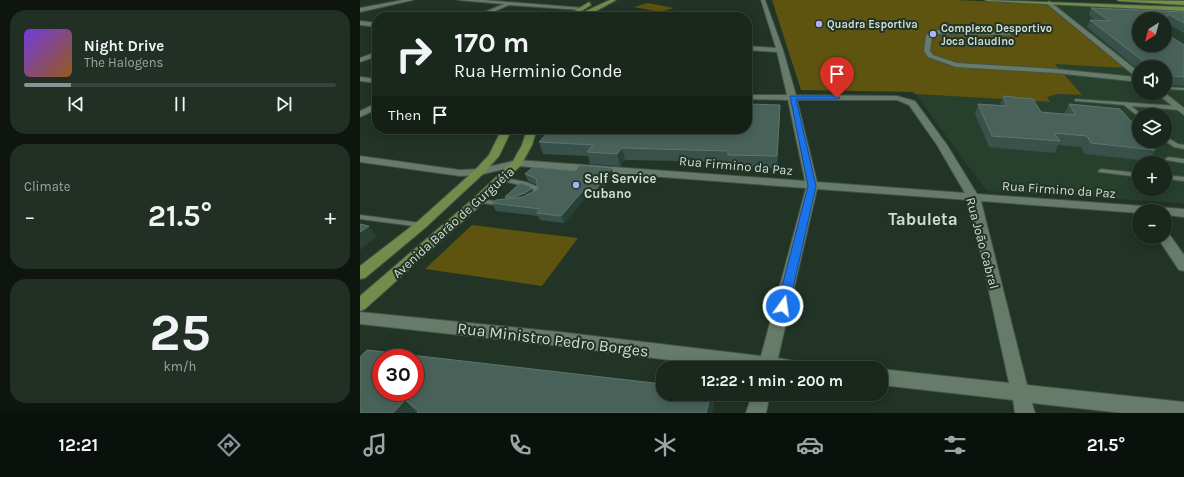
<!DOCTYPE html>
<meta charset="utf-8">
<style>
:root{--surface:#19271c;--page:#222f25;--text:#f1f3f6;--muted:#9fa5a3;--line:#37443b;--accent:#8c9099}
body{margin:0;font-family:Karla,sans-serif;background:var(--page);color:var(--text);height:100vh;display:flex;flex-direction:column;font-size:15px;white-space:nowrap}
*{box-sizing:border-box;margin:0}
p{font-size:13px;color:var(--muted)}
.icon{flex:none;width:22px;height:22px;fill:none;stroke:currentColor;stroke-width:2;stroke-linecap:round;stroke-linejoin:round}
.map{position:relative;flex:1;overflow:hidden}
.sheet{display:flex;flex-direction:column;gap:10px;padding:10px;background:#0e150f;width:360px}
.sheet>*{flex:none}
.hud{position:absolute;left:12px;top:12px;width:380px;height:122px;border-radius:16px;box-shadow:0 2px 10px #0003,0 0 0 1px var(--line);background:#19271c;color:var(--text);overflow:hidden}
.needle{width:26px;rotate:216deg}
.fabs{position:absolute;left:772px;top:12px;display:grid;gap:8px}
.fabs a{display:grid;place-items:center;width:40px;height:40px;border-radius:50%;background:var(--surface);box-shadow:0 2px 10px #0003,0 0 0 1px var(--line);font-size:20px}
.speed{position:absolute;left:12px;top:349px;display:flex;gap:8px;font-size:20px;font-weight:700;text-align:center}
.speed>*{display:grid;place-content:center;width:52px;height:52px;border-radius:50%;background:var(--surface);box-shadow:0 2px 10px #0003,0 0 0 1px var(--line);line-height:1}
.speed .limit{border:6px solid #d22;background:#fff;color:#111}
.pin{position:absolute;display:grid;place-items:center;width:34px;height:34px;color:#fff;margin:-41px -17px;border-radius:50% 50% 50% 0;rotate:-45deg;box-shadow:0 0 4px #0007}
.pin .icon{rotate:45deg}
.me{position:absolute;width:44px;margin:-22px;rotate:14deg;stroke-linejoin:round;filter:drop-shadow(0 0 3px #0008)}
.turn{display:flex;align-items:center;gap:14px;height:84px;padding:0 16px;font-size:18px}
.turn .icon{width:52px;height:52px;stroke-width:2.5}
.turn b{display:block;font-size:28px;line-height:34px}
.then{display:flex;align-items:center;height:38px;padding:0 16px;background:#0003;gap:8px;font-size:15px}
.big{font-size:30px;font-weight:700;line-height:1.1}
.sheet .widget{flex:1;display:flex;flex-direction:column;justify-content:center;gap:6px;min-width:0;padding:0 14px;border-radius:16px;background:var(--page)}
.sheet .dial{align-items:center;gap:0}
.dial b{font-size:52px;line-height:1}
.song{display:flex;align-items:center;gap:12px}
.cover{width:48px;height:48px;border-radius:6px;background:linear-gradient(135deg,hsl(260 70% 55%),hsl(30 70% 35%))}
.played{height:4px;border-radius:2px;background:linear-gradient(90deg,var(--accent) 15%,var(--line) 15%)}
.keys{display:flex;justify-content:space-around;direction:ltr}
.heat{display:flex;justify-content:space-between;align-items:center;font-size:22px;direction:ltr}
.trip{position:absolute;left:296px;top:361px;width:232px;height:40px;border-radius:16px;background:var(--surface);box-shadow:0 2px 10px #0003,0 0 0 1px var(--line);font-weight:700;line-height:40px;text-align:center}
.dock{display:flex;height:64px;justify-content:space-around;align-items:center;background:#0a100b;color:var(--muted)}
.dock .icon{width:28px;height:28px}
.dock .current{color:var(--accent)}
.dock b{font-size:18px;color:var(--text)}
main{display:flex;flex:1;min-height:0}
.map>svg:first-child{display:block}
</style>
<main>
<section class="sheet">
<div class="widget">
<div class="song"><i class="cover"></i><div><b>Night Drive</b><p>The Halogens</p></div></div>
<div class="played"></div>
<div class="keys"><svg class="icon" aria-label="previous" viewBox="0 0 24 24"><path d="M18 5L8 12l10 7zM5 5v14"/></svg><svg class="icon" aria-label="pause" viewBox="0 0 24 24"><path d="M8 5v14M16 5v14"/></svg><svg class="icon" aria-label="next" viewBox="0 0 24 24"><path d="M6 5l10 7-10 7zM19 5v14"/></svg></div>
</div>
<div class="widget"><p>Climate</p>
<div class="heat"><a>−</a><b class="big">21.5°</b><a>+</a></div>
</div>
<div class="widget dial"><b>25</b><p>km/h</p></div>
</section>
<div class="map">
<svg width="824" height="413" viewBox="0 0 824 413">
<rect width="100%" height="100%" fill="#213426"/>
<path fill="#26402d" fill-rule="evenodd" d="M 686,4 L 824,10 L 824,203 L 627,191 L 555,94 L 689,102 L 686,97 L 698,94 L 721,95 L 694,63 L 764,68 ZM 779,19 L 805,19 L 805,45 L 779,45 ZM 779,67 L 805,67 L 805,93 L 779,93 ZM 779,115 L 805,115 L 805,141 L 779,141 ZM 779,163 L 805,163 L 805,189 L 779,189 Z"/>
<path fill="#5e530f" d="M 412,0 L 597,0 L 686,4 L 765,68 L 695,64 L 722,95 L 698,94 L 687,97 L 690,102 L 555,94 L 553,92 L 441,90 Z
M 288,3 L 314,8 L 300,12 L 274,7 Z
M 112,225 L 218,238 L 182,286 L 65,269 Z"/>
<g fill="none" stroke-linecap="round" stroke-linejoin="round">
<defs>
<path id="service" d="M 805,87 L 824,88 L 824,90 L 805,89 Z
M 715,99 L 819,106 L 822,108 L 819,110 L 771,106 L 781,114 L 782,115 L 779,115 L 779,117 L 764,105 L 717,101 L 715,101 Z
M 805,136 L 818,144 L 824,145 L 824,149 L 814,147 L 805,141 Z
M 808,157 L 824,159 L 824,163 L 806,160 L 805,159 Z
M 741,169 L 779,173 L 779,177 L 739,172 L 738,171 Z
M 805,175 L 824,177 L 824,181 L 805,179 Z
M 140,177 L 166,182 L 178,187 L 180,195 L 176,198 L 172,198 L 171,197 L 174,194 L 173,189 L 164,186 L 138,180 L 137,179 L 138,178 Z
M 118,199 L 142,202 L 145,204 L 142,206 L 116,202 L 115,201 Z
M 0,215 L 61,223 L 65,225 L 61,227 L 0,219 Z"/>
<path id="minor" d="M 43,0 L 53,0 L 0,12 L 0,8 Z
M 98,0 L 123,0 L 224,8 L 221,10 L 149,5 L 121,17 L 113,17 L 144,4 Z
M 401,0 L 405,0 L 423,50 L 436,95 L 537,96 L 555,101 L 587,145 L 617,194 L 824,209 L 824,217 L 805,215 L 805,211 L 779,211 L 779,213 L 621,201 L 667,385 L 824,402 L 824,413 L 762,413 L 672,403 L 675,413 L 655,413 L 653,400 L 521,385 L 521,369 L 649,383 L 609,200 L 457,189 L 418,358 L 440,362 L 443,368 L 372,368 L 200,346 L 0,324 L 0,312 L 200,332 L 401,356 L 446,188 L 157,166 L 119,175 L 100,176 L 0,162 L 0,156 L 100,170 L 119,169 L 157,160 L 445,181 L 428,100 L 387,99 L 387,95 L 427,95 L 417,52 L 387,50 L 387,46 L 416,48 ZM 437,100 L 537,100 L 549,105 L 577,145 L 605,193 L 457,182 Z
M 689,1 L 779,72 L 779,82 L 696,73 L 596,67 L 568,57 L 564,51 L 566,35 L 578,30 L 648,32 L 651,34 L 650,35 L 579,34 L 572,36 L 570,51 L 573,55 L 597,63 L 696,69 L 776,77 L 687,4 Z
M 0,21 L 17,23 L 17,27 L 0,25 Z
M 17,52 L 17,56 L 0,62 L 0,58 Z
M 0,77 L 17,79 L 17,83 L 0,81 Z
M 796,93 L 805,93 L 824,108 L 824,115 Z
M 17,103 L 17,109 L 0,117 L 0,111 Z
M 805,233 L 809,234 L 824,255 L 824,271 L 819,270 L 797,237 L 805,237 Z
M 392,394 L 410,394 L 406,413 L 386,413 Z"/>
<path id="primary" d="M 250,0 L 256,0 L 225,17 L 219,17 L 226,11 Z
M 625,0 L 824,7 L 824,11 L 627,1 Z
M 229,2 L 231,5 L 212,17 L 205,17 Z
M 142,129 L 152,129 L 139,156 L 123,174 L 65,228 L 5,278 L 0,279 L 0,266 L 57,222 L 115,170 L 129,155 Z
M 167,129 L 177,129 L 172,145 L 161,165 L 122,204 L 5,309 L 0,311 L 0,296 L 114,198 L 153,161 L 162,145 Z"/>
<path id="trunk" d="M 757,0 L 824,1 L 824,5 L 759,1 Z"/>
</defs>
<use href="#service" stroke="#415246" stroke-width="2"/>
<use href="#minor" stroke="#415246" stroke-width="2"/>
<use href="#primary" stroke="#415246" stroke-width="2"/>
<use href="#trunk" stroke="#415246" stroke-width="2"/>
<use href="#service" fill="#667b6a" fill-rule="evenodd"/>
<use href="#minor" fill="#667b6a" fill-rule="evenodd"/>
<use href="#primary" fill="#718c4b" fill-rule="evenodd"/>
<use href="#trunk" fill="#749240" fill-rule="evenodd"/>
</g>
<path fill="#38524b" d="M 731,8 L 824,12 L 824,33 L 805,22 L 805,19 L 779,19 L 824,45 L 824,86 L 805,84 L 805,67 L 779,67 L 779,70 L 727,27 L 730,20 L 736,21 L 729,15 Z
M 643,96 L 681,112 L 704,114 L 709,104 L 795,150 L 789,161 L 725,154 L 721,147 L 698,145 L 695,153 L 629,147 L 615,114 L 618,104 L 640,105 Z
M 420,116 L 417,168 L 368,167 L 368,162 L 265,160 L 260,166 L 230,164 L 228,156 L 183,154 L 179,142 Z
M 215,171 L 253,175 L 238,196 L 228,195 L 204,223 L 180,220 L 178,216 L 136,211 L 132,203 L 146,199 L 145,197 L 170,186 L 172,192 L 178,189 L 177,185 L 168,181 L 165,174 Z
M 7,350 L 303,394 L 352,394 L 354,404 L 352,413 L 0,413 Z"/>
<path fill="#284036" d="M 262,148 L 265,160 L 260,166 L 257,154 Z
M 252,168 L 253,175 L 238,196 L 236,189 Z
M 170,186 L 172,193 L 166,197 L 155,200 L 153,197 Z
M 225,188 L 228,195 L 204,223 L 201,216 Z
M 9,226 L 17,237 L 0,250 L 0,232 Z
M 351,394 L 352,394 L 354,404 L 352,413 L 346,413 Z
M 45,400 L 57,413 L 33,413 Z"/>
<path fill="#48625a" stroke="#5e756d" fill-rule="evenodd" d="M 731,8 L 824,12 L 824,23 L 808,14 L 805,19 L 779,19 L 779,45 L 805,45 L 805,33 L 824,45 L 824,77 L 805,75 L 805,67 L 791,67 L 730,20 L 750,21 Z
M 643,96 L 673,99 L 681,112 L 716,115 L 709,104 L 760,109 L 779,130 L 779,141 L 788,141 L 795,150 L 731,143 L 727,136 L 694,133 L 700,141 L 632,136 L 618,104 L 647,106 Z
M 387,104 L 420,105 L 417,156 L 368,155 L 368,151 L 262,148 L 257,154 L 227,152 L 233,145 L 179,142 L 191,129 L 387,129 Z
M 220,165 L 252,168 L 236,189 L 225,188 L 201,216 L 177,213 L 180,209 L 132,203 L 136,200 L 163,197 L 178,189 L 176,178 L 165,174 L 173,167 L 215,171 Z
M 160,183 L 170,186 L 171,189 L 165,193 L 153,197 L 145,197 Z
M 0,224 L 9,226 L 0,232 Z
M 7,350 L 303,384 L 303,394 L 351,394 L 346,413 L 57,413 L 59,411 L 45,400 L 33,413 L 0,413 L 0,357 ZM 21,358 L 55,358 L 55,392 L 21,392 Z"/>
<path fill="#1a73e8" stroke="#114b97" d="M 430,96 L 477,96 L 480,98 L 477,99 L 436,99 L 456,186 L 429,306 L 427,309 L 419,309 L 417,306 L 448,186 Z"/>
<g fill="#adaffb" stroke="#213426" stroke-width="1.5">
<circle cx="459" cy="24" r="4"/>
<circle cx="573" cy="34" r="4"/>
<circle cx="216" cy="185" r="4"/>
</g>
<g text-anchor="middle" stroke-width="4" stroke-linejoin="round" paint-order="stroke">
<g font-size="11" font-weight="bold" fill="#d2ded5" stroke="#213426" text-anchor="start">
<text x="467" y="28">Quadra Esportiva</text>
<text x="581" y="32">Complexo Desportivo<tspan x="581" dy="13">Joca Claudino</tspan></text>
</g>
<g font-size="13" fill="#d2ded5" stroke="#213426">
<text transform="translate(376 165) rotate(5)" y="5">Rua Firmino da Paz</text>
<text transform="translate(699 189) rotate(4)" y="5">Rua Firmino da Paz</text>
<text transform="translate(93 222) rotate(-42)" y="5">Avenida Barão de Gurguéia</text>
<text transform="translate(623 243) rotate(75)" y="5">Rua João Cabral</text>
</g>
<g font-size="13" font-weight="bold" fill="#d2ded5" stroke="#213426" text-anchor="start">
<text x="224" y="183">Self Service<tspan x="224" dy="15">Cubano</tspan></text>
</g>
<g font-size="16" fill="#d2ded5" stroke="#213426">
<text transform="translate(193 339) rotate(7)" y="6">Rua Ministro Pedro Borges</text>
</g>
<g font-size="17" font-weight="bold" fill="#d2ded5" stroke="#213426">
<text x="563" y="225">Tabuleta</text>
</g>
</g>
</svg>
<div class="fabs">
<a><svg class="needle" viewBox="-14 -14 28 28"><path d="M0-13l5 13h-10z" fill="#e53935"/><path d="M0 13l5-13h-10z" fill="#9fa5a3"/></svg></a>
<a><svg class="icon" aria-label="sound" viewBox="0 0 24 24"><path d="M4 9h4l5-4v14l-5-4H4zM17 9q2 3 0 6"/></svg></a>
<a><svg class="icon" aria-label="layers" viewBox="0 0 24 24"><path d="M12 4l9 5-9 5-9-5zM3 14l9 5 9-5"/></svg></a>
<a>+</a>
<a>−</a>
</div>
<div class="speed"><div class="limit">30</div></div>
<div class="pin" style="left:477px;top:98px;background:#d93025"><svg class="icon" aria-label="arrive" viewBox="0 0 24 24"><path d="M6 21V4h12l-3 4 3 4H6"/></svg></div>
<svg class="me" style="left:423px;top:306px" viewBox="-20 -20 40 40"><circle r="17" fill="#1a73e8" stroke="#fff" stroke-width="3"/><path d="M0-11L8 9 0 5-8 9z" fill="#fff"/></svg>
<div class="trip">12:22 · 1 min · 200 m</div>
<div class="hud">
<div class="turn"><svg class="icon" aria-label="right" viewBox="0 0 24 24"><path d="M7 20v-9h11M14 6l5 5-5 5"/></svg><div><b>170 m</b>Rua Herminio Conde</div></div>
<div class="then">Then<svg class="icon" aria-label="arrive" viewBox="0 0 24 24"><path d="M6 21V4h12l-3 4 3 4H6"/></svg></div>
</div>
</div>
</main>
<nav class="dock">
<b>12:21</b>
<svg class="icon current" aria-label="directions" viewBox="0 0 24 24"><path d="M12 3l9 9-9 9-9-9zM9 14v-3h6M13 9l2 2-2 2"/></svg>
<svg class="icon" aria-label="music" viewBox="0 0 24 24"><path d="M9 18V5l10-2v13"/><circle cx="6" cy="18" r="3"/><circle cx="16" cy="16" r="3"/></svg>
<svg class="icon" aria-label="phone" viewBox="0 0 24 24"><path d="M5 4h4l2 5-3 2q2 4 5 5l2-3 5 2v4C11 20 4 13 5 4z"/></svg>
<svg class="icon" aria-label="climate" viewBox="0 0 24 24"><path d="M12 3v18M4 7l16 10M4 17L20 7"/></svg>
<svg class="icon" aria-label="car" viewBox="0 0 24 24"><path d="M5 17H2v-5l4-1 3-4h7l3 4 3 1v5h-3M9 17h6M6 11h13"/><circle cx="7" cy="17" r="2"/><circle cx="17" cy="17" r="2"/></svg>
<svg class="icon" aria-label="filters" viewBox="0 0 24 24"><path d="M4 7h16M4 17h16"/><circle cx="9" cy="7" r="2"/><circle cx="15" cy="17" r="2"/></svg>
<b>21.5°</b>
</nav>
